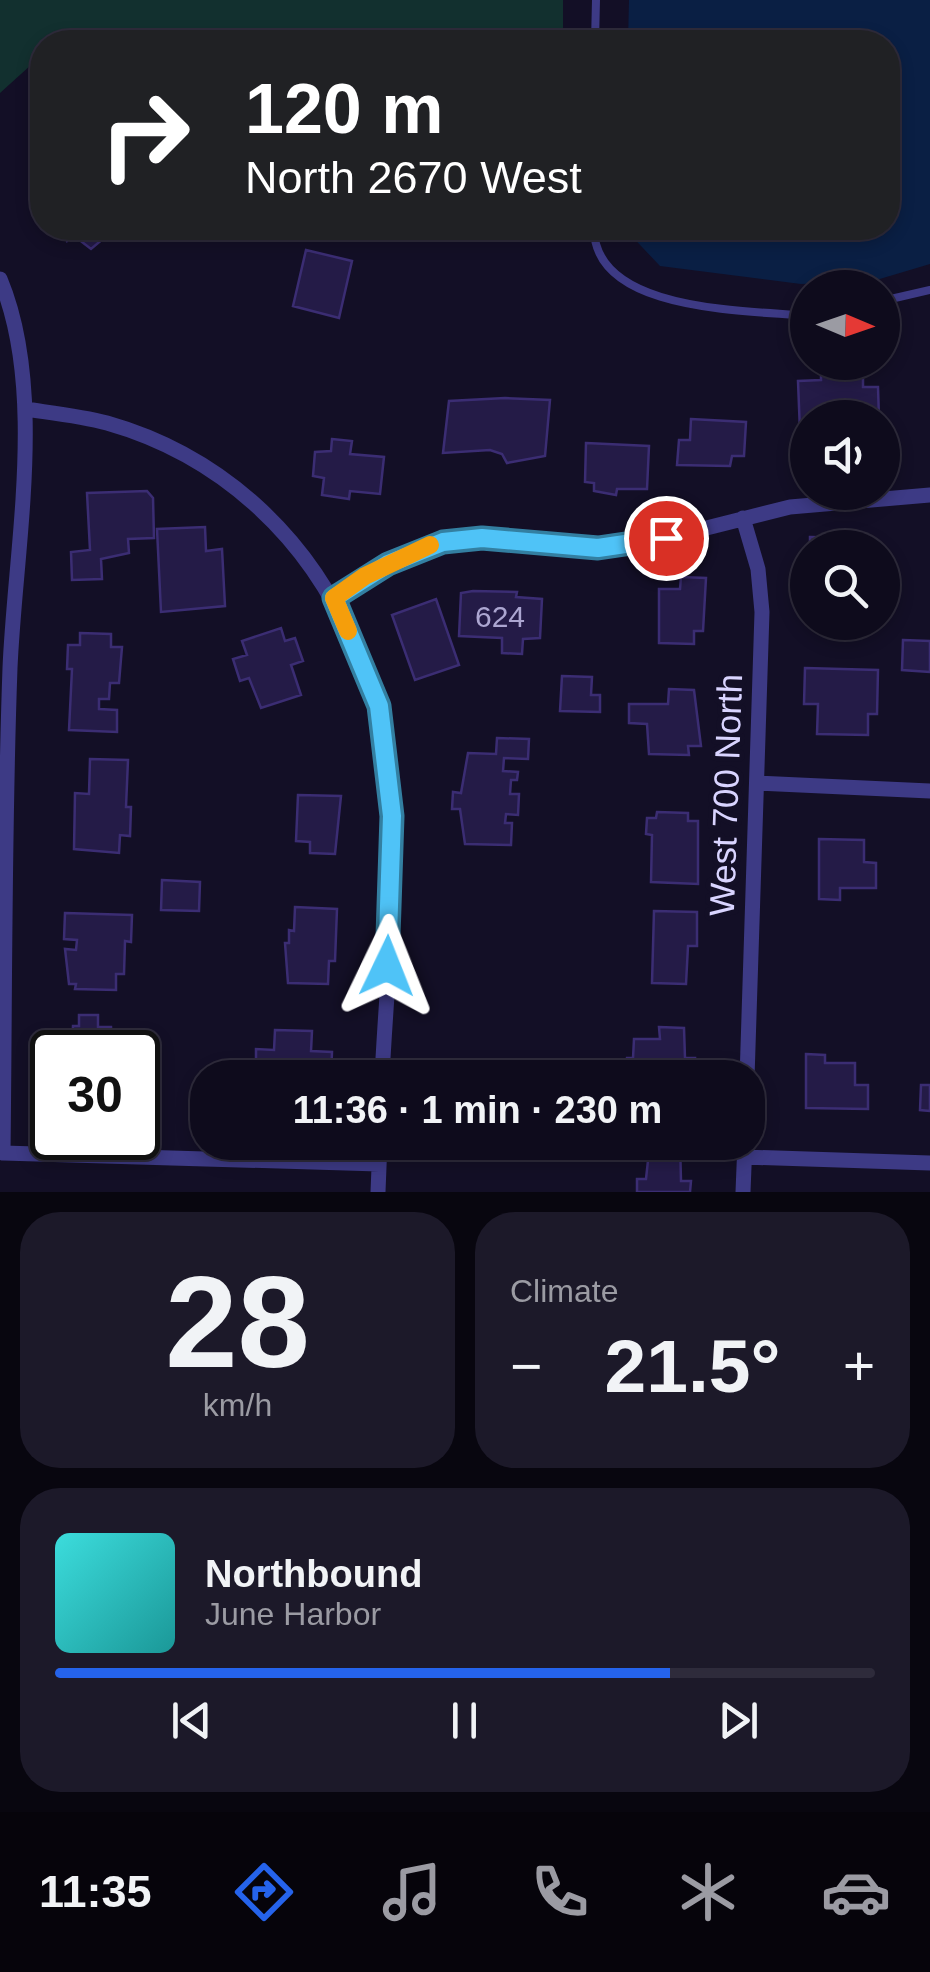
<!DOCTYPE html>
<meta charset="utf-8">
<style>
:root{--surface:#0e0b1c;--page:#1c1929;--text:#f1f3f6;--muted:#9b9ba3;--line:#2e2b3b;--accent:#2563eb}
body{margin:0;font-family:Helvetica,sans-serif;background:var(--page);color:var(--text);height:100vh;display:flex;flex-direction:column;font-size:38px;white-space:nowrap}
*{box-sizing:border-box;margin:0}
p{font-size:32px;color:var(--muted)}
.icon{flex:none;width:55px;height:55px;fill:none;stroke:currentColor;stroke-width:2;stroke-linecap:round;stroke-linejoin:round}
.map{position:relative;height:1192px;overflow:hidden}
.drawer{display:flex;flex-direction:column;gap:20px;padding:20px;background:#08060f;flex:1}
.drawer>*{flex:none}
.top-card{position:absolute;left:30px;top:30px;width:870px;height:210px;border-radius:40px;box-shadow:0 5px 15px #0003,0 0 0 2px var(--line);background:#202124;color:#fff;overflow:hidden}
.needle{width:65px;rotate:92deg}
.controls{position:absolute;left:790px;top:270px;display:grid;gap:20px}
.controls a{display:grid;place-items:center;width:110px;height:110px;border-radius:50%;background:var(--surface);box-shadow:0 5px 15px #0003,0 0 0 2px var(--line);font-size:50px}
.speed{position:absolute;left:30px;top:1030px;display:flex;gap:20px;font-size:50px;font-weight:700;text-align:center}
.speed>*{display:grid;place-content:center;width:130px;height:130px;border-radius:50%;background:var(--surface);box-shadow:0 5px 15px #0003,0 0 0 2px var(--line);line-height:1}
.speed .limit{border:5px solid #111;border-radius:15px;background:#fff;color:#111}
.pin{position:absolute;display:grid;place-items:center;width:85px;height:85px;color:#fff;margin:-42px;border:5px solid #fff;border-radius:50%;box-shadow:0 2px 10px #0007}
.me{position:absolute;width:110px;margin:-55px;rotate:2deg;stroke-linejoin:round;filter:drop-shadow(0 0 8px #0008)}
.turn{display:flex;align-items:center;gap:35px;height:210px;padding:0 50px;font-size:45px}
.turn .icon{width:130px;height:130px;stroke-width:2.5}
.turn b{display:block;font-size:70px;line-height:85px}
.big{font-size:75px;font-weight:700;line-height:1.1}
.drawer .widget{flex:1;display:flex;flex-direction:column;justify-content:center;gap:15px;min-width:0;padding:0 35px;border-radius:40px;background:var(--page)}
.drawer .dial{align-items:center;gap:0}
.dial b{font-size:130px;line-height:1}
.song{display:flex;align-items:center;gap:30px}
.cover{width:120px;height:120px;border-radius:15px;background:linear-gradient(135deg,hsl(180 70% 55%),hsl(180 70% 35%))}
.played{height:10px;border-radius:5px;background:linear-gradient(90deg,var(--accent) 75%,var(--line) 75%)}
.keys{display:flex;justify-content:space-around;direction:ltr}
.heat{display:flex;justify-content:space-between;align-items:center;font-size:55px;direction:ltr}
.drawer .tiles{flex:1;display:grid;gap:20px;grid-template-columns:1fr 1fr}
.widget:last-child{grid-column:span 2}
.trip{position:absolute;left:190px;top:1060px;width:575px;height:100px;border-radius:40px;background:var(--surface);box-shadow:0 5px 15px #0003,0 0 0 2px var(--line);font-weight:700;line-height:100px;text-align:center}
.tabs{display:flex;height:160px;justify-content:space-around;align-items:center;background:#06040b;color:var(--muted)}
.tabs .icon{width:70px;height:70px}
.tabs .current{color:var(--accent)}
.tabs b{font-size:45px;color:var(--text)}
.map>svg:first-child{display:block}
</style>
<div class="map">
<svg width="930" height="1192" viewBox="0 0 930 1192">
<rect width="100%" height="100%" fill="#130f26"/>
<path fill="#12302f" d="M 0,0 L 563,0 L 563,42 L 42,42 L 42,55 L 0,93 Z"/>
<path fill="#0a1f44" d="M 629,0 L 930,0 L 930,264 L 873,281 L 801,284 L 660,266 L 624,228 L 888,228 L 888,42 L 628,42 Z"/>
<path fill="#241b47" stroke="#3b2d73" stroke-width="2.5" d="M 60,228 L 116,228 L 91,249 L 73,235 L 67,241 Z
M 306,250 L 352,261 L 339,318 L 293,306 Z
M 845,370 L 846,377 L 863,377 L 863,387 L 878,387 L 879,418 L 808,418 L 808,432 L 800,432 L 798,381 L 821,380 L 821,371 Z
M 505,398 L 550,400 L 545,456 L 507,463 L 502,454 L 490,450 L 443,453 L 449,401 Z
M 691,419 L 746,422 L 744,456 L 732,456 L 730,466 L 677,465 L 679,440 L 690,440 Z
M 332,439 L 352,441 L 350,454 L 384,457 L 380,494 L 350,491 L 349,499 L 322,495 L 324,478 L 313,476 L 315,452 L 331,451 Z
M 586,443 L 649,446 L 647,489 L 617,489 L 616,495 L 594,491 L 594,483 L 585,482 Z
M 147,491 L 153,498 L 154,538 L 128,539 L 129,553 L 101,559 L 102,579 L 72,580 L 71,552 L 90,550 L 87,493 Z
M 205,527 L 206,551 L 222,549 L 225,606 L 161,612 L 157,529 Z
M 810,537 L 859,538 L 858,548 L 810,548 Z
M 681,577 L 706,578 L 703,631 L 694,631 L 694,644 L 659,643 L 659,589 L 680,589 Z
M 473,591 L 517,592 L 516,597 L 542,599 L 540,638 L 523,639 L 522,654 L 502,653 L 502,638 L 459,636 L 461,593 Z
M 436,599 L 459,665 L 415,680 L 392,615 Z
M 281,628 L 285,641 L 295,638 L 303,661 L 291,665 L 301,695 L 261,708 L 249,678 L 240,681 L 233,659 L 247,655 L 242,641 Z
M 80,633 L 111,634 L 111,647 L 122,647 L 119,683 L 110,683 L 109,699 L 99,699 L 99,709 L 117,710 L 117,732 L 69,730 L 72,669 L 67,669 L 68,645 L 80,645 Z
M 903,640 L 930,641 L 930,672 L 902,670 Z
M 805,668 L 878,670 L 877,714 L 868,714 L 868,735 L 817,734 L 818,704 L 804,704 Z
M 562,676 L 592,677 L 591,695 L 600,695 L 600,712 L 560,711 Z
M 669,689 L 694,690 L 701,746 L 688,746 L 689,755 L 649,754 L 647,724 L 629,723 L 629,704 L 668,704 Z
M 497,738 L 529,739 L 528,759 L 504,758 L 503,771 L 518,772 L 517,780 L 511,780 L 510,794 L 519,794 L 518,815 L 506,814 L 505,823 L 512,823 L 511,845 L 465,844 L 460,809 L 452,809 L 453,792 L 461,793 L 468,753 L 496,754 Z
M 90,759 L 128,760 L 126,807 L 131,807 L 130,836 L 120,835 L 119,853 L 74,849 L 75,793 L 89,794 Z
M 298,795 L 341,796 L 335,854 L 310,853 L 310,842 L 296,841 Z
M 657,812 L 688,813 L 688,821 L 698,821 L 698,884 L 651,882 L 652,835 L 646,834 L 647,818 L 656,818 Z
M 819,839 L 864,840 L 864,862 L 876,863 L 876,888 L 840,888 L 840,900 L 819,899 Z
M 162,880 L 200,882 L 199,911 L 161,910 Z
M 295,907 L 337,909 L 335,961 L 329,961 L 328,984 L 288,983 L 285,943 L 289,943 L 289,930 L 294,931 Z
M 654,911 L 697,912 L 697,946 L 688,946 L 686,984 L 652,983 Z
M 65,913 L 132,915 L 131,942 L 125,941 L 124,974 L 116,974 L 116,990 L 75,989 L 76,984 L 69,984 L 65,949 L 76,950 L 77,940 L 64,939 Z
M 79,1015 L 98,1015 L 98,1027 L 111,1027 L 112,1045 L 121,1046 L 121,1052 L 72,1052 L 73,1026 L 79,1026 Z
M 659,1027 L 684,1028 L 685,1058 L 695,1058 L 693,1078 L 625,1074 L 627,1058 L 633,1058 L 634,1039 L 660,1039 Z
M 275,1030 L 312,1031 L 311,1051 L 332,1052 L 331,1076 L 274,1078 L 274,1064 L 256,1064 L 256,1049 L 274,1050 Z
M 806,1054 L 825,1055 L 825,1063 L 855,1063 L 855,1085 L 868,1085 L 868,1109 L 806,1108 Z
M 921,1085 L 930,1085 L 930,1111 L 920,1110 Z
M 650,1142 L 680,1142 L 681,1181 L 691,1181 L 690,1192 L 637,1192 L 637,1179 L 646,1179 Z"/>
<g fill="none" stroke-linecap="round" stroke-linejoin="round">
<path stroke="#3d3a85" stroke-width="8" d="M 595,42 L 596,0
M 594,228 C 594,313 748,310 808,316
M 882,301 L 930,290"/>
<path stroke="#3d3a85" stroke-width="15" d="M 0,279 C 47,391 15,548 10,668 C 4,830 5,991 3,1153 L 379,1164
M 25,409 C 52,413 81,416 107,423 C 220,455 308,536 353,643 C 361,663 373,685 379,706 C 407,815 387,964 382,1078
M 743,518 L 758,569 L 762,612 L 747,1078
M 334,599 L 411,551 L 443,542 L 482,539 L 598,548 L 639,545 L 790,507 L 930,495
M 757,783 L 930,791
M 744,1157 L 930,1163
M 378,1192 L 380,1142
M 743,1192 L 745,1142"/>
</g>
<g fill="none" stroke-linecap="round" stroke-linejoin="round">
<defs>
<path id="route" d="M 387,966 L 392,816 L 379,706 L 334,598 L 388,564 L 443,542 L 482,538 L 598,548 L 666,538"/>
</defs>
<use href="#route" stroke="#337fa1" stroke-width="25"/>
<use href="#route" stroke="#4fc3f7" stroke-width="18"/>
<path stroke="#f59e0b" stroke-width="18" d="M 348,631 L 334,598 L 365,576 L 430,545"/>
</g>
<g text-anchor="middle" stroke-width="10" stroke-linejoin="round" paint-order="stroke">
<g font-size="30" fill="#aca6d1">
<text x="500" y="627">624</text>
</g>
<g font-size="35" fill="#d9d4ff" stroke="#130f26">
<text transform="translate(726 795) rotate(-88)" y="12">West 700 North</text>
</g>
</g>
</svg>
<div class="controls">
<a><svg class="needle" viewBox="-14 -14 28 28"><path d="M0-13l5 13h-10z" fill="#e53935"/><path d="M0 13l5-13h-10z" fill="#9b9ba3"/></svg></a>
<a><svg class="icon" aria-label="sound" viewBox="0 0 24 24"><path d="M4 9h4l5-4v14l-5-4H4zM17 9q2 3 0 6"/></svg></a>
<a><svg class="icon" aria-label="search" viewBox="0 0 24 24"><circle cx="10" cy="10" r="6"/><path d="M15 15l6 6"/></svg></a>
</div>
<div class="speed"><div class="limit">30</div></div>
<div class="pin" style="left:666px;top:538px;background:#d93025"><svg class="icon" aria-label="arrive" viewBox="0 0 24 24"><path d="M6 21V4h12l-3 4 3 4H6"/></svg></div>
<svg class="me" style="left:387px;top:966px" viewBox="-20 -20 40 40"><path d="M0-17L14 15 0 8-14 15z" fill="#4fc3f7" stroke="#fff" stroke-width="4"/></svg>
<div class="trip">11:36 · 1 min · 230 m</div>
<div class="top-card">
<div class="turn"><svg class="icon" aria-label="right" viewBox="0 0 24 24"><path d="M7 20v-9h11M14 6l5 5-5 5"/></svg><div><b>120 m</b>North 2670 West</div></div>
</div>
</div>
<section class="drawer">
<div class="tiles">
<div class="widget dial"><b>28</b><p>km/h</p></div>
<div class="widget"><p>Climate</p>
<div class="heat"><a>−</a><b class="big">21.5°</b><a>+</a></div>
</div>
<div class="widget">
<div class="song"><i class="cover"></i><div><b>Northbound</b><p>June Harbor</p></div></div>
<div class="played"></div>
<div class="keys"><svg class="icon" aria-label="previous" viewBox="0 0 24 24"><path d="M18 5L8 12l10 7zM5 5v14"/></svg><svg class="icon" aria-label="pause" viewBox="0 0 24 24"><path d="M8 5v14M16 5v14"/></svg><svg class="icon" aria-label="next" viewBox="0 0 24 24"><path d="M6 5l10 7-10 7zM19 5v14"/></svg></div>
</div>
</div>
</section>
<nav class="tabs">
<b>11:35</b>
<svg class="icon current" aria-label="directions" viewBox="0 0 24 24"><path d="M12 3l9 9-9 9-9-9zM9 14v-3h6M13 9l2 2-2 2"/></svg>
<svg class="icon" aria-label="music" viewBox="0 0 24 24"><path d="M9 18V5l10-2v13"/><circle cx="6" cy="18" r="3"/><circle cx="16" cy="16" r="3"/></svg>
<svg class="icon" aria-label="phone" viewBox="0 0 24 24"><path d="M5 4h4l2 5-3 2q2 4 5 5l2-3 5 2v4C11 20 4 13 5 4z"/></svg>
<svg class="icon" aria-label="climate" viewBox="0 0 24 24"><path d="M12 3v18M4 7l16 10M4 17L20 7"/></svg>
<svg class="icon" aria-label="car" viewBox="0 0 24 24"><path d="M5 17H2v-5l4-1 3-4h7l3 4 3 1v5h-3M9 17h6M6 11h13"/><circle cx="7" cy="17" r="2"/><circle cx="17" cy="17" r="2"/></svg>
</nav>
